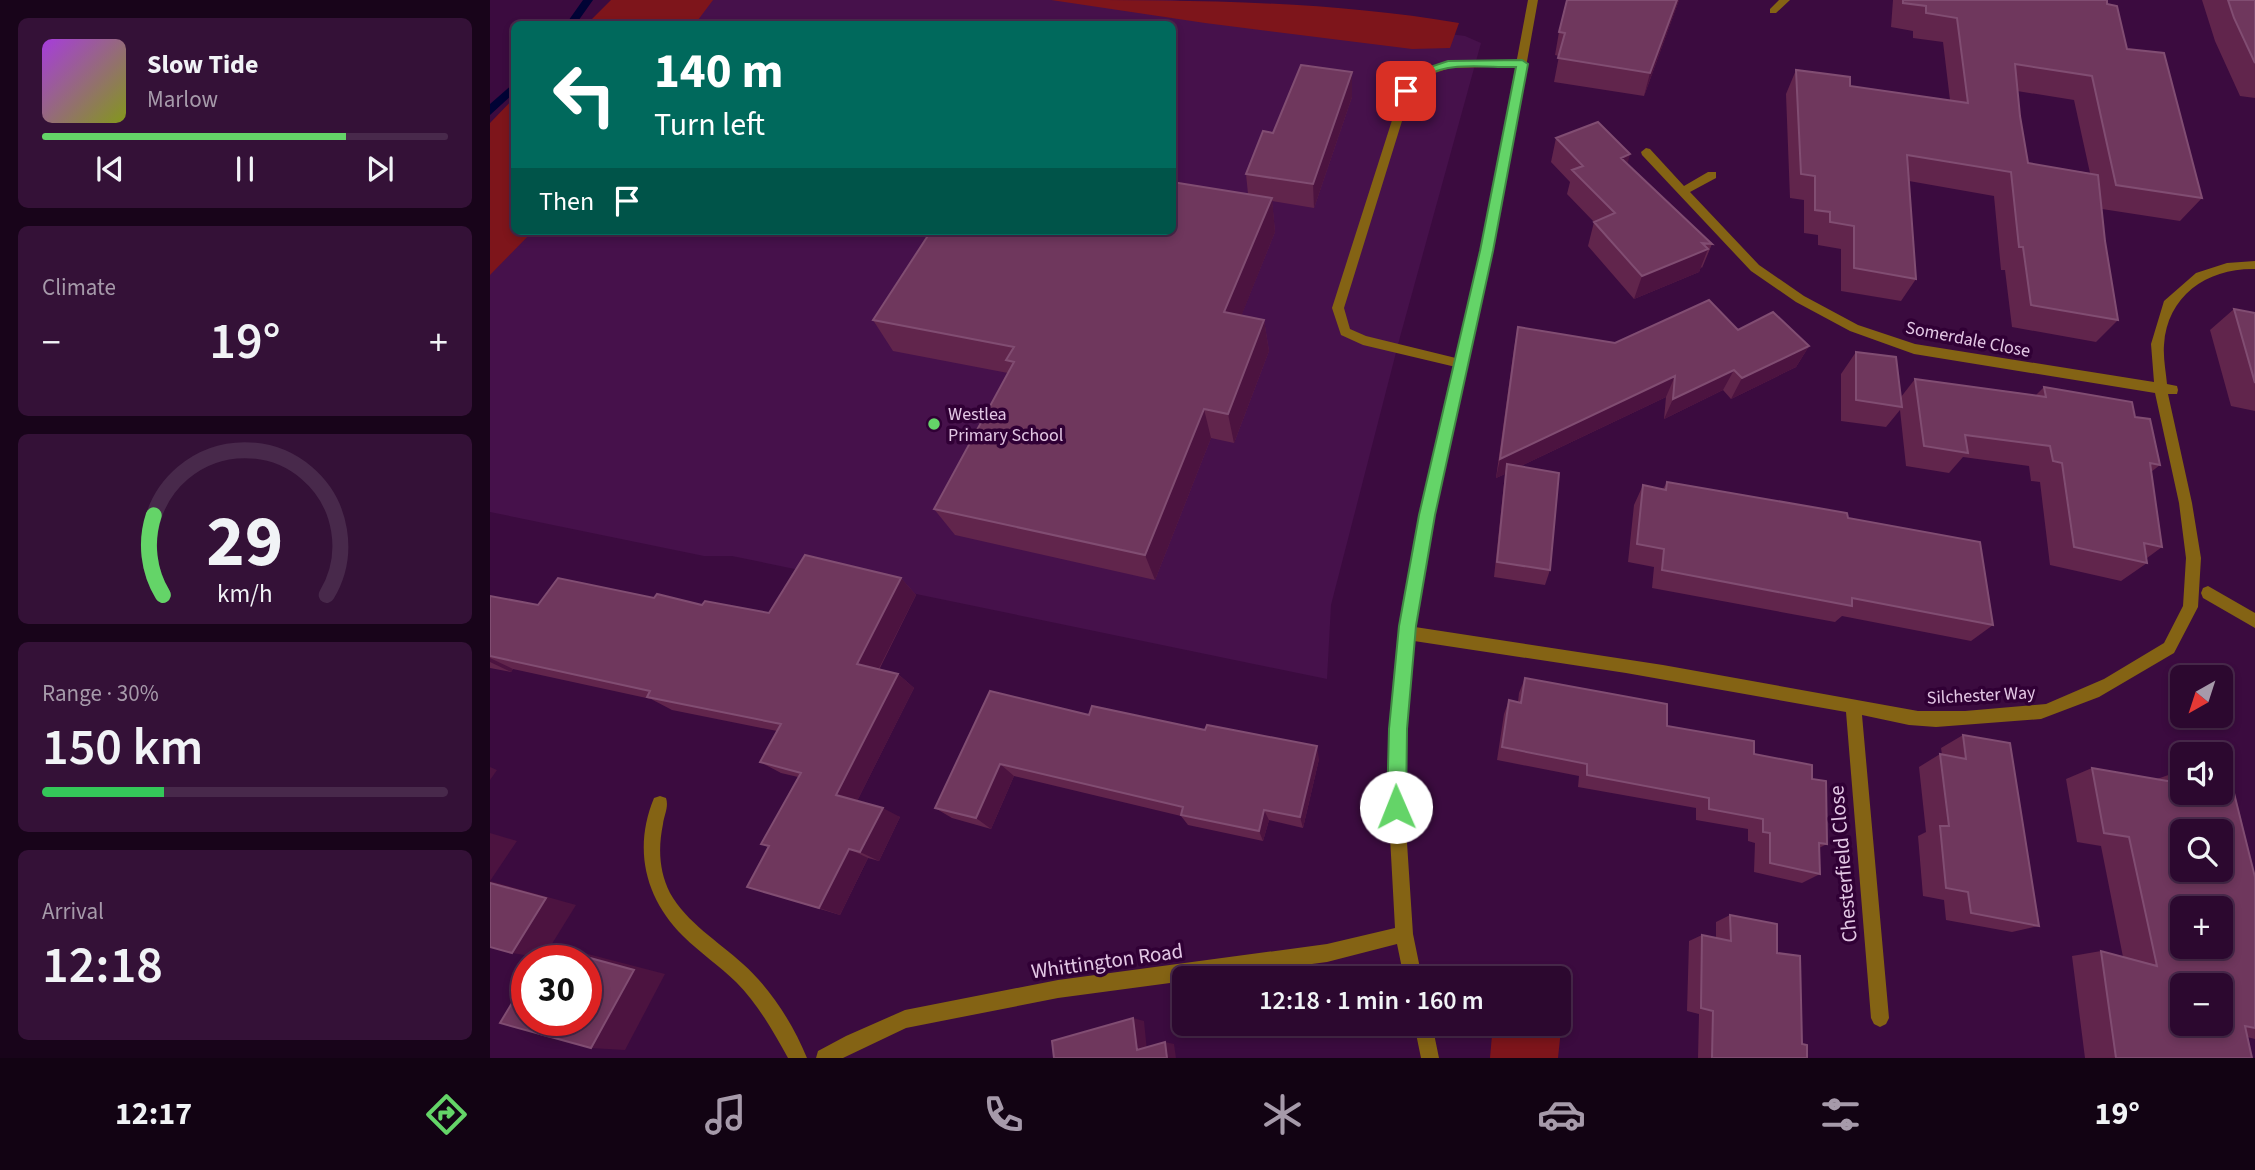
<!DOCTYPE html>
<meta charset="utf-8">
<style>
:root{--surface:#2c082f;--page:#341137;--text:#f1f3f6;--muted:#a69aaa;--line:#48294b;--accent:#64d468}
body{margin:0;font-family:"Source Sans 3",sans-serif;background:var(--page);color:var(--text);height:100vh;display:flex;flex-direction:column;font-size:26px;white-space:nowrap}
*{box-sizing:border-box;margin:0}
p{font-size:23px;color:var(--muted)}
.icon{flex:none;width:38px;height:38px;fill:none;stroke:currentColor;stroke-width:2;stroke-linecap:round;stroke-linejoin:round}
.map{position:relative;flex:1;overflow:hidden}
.sheet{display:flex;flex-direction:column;gap:18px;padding:18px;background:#18041a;width:490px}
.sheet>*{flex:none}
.hud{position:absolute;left:21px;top:21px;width:665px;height:214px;border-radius:10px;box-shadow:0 4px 10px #0003,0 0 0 2px var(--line);background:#00695c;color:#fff;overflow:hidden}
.needle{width:46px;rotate:219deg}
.fabs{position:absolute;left:1680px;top:665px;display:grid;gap:14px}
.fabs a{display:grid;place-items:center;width:63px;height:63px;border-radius:10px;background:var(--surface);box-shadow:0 4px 10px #0003,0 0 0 2px var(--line);font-size:35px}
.speed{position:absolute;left:21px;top:945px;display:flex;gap:14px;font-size:35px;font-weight:700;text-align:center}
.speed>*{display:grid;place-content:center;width:91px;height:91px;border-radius:50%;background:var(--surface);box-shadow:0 4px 10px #0003,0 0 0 2px var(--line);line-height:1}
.speed .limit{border:10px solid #d22;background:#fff;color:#111}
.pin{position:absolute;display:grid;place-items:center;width:60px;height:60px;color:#fff;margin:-30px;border-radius:14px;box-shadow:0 4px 10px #0006}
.me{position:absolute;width:77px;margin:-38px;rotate:359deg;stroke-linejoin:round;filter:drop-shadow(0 0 5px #0008)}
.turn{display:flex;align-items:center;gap:24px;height:147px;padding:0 28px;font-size:32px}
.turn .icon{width:91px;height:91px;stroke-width:2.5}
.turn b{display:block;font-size:49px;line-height:60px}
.then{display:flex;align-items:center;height:66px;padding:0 28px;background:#0003;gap:14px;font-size:26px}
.big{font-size:52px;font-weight:600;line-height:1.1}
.sheet .tile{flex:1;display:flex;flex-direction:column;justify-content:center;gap:10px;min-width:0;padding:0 24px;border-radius:10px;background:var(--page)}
.sheet .dial{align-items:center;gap:0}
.dial svg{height:182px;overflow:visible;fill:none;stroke:var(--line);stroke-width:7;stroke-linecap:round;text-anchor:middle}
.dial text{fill:var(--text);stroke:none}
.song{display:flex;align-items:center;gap:21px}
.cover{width:84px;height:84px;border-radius:10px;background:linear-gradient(135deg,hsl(280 70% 55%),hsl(70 70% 35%))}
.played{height:7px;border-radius:4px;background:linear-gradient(90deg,var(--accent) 75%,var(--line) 75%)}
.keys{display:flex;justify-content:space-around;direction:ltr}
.heat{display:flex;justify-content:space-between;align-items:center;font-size:38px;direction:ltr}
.charge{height:10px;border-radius:5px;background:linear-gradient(90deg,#34c759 30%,var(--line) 0)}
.trip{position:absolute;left:682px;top:966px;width:399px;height:70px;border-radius:10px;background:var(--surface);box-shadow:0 4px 10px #0003,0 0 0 2px var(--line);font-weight:600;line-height:70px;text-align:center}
.dock{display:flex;height:112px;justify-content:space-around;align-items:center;background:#120313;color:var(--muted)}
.dock .icon{width:49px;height:49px}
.dock .current{color:var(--accent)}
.dock b{font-size:32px;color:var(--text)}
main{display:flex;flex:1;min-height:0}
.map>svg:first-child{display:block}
</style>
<main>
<section class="sheet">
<div class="tile">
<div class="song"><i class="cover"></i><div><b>Slow Tide</b><p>Marlow</p></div></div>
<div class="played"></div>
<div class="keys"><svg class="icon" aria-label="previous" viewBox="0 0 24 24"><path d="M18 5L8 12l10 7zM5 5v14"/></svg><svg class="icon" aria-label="pause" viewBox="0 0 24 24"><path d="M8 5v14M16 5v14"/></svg><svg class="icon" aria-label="next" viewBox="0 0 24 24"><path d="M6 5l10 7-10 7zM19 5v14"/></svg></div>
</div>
<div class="tile"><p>Climate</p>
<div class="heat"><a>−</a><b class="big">19°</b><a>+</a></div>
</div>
<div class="tile dial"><svg viewBox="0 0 100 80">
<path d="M14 69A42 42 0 1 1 86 69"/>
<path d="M14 69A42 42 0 0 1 10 34" stroke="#64d468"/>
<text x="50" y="56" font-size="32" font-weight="700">29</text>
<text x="50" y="72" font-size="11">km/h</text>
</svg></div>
<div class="tile"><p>Range · 30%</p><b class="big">150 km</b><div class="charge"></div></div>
<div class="tile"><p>Arrival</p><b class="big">12:18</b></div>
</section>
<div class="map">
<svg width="1765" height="1058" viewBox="0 0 1765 1058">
<rect width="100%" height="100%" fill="#3b0b3f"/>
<path fill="#46114b" d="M 167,0 L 682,0 L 901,26 L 975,36 L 991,43 L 910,337 L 841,605 L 837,679 L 242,556 L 214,556 L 0,512 L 0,170 L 24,231 L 682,231 L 682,24 L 143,24 Z"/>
<path fill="#7e151b" d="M 121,0 L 223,0 L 205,24 L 97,24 Z
M 561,0 C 697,0 834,0 969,23 L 960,48 L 922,49 L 715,23 Z
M 24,98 L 24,231 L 43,231 L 0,275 L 0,123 Z
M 1069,989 L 1075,991 L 1068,1058 L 1000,1058 L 1003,1024 L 1069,1024 Z"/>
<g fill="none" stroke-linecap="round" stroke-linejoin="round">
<path fill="#000335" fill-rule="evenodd" d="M 93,0 L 103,0 L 86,24 L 76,24 Z
M 24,83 L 24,93 L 0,115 L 0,104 Z"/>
<path fill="#846314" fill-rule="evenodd" d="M 1289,0 L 1300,0 L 1286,13 L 1280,13 L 1280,9 Z
M 1032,61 L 1036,62 L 1036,66 L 960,68 L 936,76 L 921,92 L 854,308 L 860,329 L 876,336 L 974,360 L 976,363 L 974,366 L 970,368 L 873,345 L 851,335 L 842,308 L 912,89 L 928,72 L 959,62 Z"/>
<path fill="#846314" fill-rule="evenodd" d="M 1038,0 L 1048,0 L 1003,251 L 944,515 L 925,627 L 1173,665 L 1428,711 L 1475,711 L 1556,704 L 1614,679 L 1674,643 L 1693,606 L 1696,558 L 1689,503 L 1665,393 L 1424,354 L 1360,331 L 1306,302 L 1261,271 L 1152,155 L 1151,152 L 1156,148 L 1160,149 L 1194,186 L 1218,172 L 1226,172 L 1226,178 L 1200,192 L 1269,265 L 1314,296 L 1368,325 L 1425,344 L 1664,382 L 1661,344 L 1674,301 L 1706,273 L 1737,263 L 1765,261 L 1765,269 C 1718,268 1677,295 1674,345 C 1673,358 1676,372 1677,384 L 1687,386 L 1688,390 L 1687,394 L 1678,394 L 1702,503 L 1711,558 L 1708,607 L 1684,653 L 1609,697 L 1551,719 L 1446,727 L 1419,725 L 1372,715 L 1399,1018 L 1396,1024 L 1390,1027 L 1384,1024 L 1381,1018 L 1356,712 L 1136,673 L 924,641 L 913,782 L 923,934 L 932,978 L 914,978 L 907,944 L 837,962 L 715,978 L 695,978 L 695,981 L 568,998 L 416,1028 L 353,1058 L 326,1058 L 328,1051 L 356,1036 L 415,1010 L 568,980 L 837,944 L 905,928 L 897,782 L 910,633 L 930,515 L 991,251 Z
M 1718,586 L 1765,613 L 1765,628 L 1713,598 L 1711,593 L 1713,588 Z
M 170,796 L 176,798 C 179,807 174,815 173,824 C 168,848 169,871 180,893 C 197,923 228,941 253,964 C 281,989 303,1024 317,1058 L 298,1058 C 283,1031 268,1004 246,982 C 230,966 210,953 193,936 C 155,898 143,849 164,798 Z
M 924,1024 L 942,1024 L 949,1058 L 931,1058 Z"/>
</g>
<path fill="#61254c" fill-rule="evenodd" d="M 1189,0 L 1154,96 L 1064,82 L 1069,56 L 1065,55 L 1069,32 Z
M 1403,0 L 1617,0 L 1617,4 L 1637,49 L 1712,198 L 1690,221 L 1612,209 L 1615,241 L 1628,320 L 1606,342 L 1522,327 L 1515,270 L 1511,270 L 1504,196 L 1419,181 L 1426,279 L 1411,301 L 1351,291 L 1351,249 L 1328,245 L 1328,235 L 1314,233 L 1314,200 L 1300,198 L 1296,94 L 1306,70 L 1360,86 L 1460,100 L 1453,42 L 1423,38 L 1423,31 L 1401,27 ZM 1527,91 L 1584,100 L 1600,173 L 1538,163 L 1530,116 Z
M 1712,0 L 1765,0 L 1765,98 L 1750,96 L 1725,41 Z
M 862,72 L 862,97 L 824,208 L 782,201 L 785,232 L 751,316 L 774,320 L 779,351 L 744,443 L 721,438 L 665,580 L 465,535 L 444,509 L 518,373 L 403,351 L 383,320 L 758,194 L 756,174 L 783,133 Z
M 1066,138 L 1138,164 L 1222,244 L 1212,268 L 1211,267 L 1209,272 L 1144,299 L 1098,246 L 1104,222 L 1077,194 L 1080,182 L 1061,162 Z
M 1744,309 L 1765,313 L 1765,411 L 1741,406 L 1720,330 Z
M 1028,327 L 1125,343 L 1248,330 L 1319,346 L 1306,367 L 1241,399 L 1233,390 L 1174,419 L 1176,397 L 1031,466 L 1060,570 L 1055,585 L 1004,577 L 1015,474 L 1006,478 L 1024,348 Z
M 1366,352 L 1411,397 L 1425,379 L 1546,395 L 1554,387 L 1645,417 L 1670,465 L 1661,472 L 1672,547 L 1657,558 L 1657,563 L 1631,581 L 1560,565 L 1550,482 L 1541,481 L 1539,466 L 1473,457 L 1459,473 L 1416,466 L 1410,410 L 1396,427 L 1351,421 L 1351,374 Z
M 1177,482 L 1358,518 L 1503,625 L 1481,641 L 1352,616 L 1345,622 L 1162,588 L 1164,567 L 1138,562 L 1144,505 L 1153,485 L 1173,489 Z
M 411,578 L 426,595 L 389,670 L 408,674 L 424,688 L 367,801 L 410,817 L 389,861 L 378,858 L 350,915 L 257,887 L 278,847 L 271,844 L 308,777 L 291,773 L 270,762 L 287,731 L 182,710 L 161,699 L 23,669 L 21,672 L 0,668 L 0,596 L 48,605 L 164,598 L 212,605 L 279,613 Z
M 1035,678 L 1177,726 L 1264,754 L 1322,779 L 1337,844 L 1329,848 L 1330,874 L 1312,883 L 1264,872 L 1265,843 L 1258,841 L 1258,829 L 1206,820 L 1206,808 L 1088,787 L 1089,776 L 1007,760 L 1014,714 L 1019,700 L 1028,702 L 1029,693 Z
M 500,691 L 599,715 L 829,759 L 813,828 L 779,820 L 773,841 L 698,825 L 691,816 L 524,776 L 501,829 L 462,818 L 445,808 Z
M 1473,735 L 1549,926 L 1522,932 L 1456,920 L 1454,900 L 1433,896 L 1428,836 L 1436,832 L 1429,767 L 1450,754 L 1452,755 L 1451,748 Z
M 1602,768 L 1667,779 L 1687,772 L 1765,877 L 1765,1039 L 1757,1037 L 1762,1058 L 1595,1058 L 1582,956 L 1611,951 L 1633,957 L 1611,846 L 1587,842 L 1576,779 Z
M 1240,915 L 1287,953 L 1317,1058 L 1208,1058 L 1209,1014 L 1197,1011 L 1199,941 L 1212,935 L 1226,938 L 1226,922 Z"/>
<path fill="#4c1340" d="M 1187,0 L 1189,0 L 1154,96 L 1160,73 Z
M 862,72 L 862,97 L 824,208 L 823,184 Z
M 1140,154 L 1134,178 L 1131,158 Z
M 782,198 L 785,232 L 740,344 L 734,312 Z
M 1218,249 L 1209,272 L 1144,299 L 1152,276 Z
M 774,320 L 779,351 L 744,443 L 738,414 Z
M 1319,346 L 1306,367 L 1241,399 L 1252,378 Z
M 1244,370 L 1233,390 L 1174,419 L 1183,399 Z
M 1185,376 L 1176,397 L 1016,473 L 1017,464 L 1015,474 L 1006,478 L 1010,459 Z
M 714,409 L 721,438 L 665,580 L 655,555 Z
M 411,578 L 426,595 L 384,678 L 367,664 Z
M 0,658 L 23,669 L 21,672 L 0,662 Z
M 408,674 L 424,688 L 365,805 L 346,795 Z
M 827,746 L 829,759 L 813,828 L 810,817 Z
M 510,764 L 524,776 L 501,829 L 486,818 Z
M 0,767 L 7,770 L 0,780 Z
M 393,808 L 410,817 L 389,861 L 370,852 Z
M 774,810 L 779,820 L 773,841 L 769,831 Z
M 0,833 L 27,841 L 0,881 L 86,905 L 60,947 L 90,952 L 175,974 L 135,1050 L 101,1048 L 53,958 L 22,953 L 0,883 Z
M 359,849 L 378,858 L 350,915 L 329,908 Z
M 643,1018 L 654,1021 L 657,1051 L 647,1050 Z
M 675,1042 L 684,1044 L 686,1058 L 677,1058 Z"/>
<path fill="#6f375d" stroke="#814d72" stroke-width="2" fill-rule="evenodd" d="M 1077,0 L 1187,0 L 1160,73 L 1068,58 L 1075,33 L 1069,32 Z
M 1413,0 L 1617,0 L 1617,4 L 1627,6 L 1637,49 L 1674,53 L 1712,198 L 1626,185 L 1602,76 L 1525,64 L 1530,116 L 1538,163 L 1608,175 L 1615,241 L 1628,320 L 1541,305 L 1533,247 L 1529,247 L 1521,172 L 1417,155 L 1426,279 L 1364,268 L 1364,226 L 1340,222 L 1340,212 L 1325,210 L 1325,176 L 1311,174 L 1306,70 L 1360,77 L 1360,86 L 1478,103 L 1467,18 L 1436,13 L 1436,6 L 1413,3 Z
M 1738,0 L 1765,0 L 1765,63 L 1744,18 Z
M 811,65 L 862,72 L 823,184 L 756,174 L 773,131 L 783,133 Z
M 1108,122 L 1140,154 L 1131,158 L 1222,244 L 1212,243 L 1218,249 L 1152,276 L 1104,222 L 1125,213 L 1082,170 L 1093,166 L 1066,138 Z
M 682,182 L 782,198 L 734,312 L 774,320 L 738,414 L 714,409 L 655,555 L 444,509 L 524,362 L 516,360 L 524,347 L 383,320 L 441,231 L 682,231 Z
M 1219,300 L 1248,330 L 1283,312 L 1319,346 L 1252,378 L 1244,370 L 1183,399 L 1185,376 L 1010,459 L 1028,327 L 1125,343 Z
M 1744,309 L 1765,313 L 1765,383 Z
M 1366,352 L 1406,357 L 1412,407 L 1366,400 Z
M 1425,379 L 1556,397 L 1554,387 L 1642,402 L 1645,417 L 1660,419 L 1670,465 L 1660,463 L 1672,547 L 1654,543 L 1657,563 L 1584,547 L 1572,463 L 1563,461 L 1560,446 L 1475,435 L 1478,453 L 1434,446 Z
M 1017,464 L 1069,473 L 1060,570 L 1007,562 Z
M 1177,482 L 1357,513 L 1358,518 L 1490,542 L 1503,625 L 1362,598 L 1362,606 L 1172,570 L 1174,549 L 1147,544 L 1153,485 L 1176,490 Z
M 315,555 L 411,578 L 367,664 L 408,674 L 346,795 L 393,808 L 370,852 L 359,849 L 329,908 L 257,887 L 279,846 L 271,844 L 311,773 L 270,762 L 291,724 L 157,697 L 160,691 L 0,656 L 0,596 L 48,605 L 68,578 L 164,598 L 167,594 L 212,605 L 215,601 L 279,613 Z
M 1035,678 L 1177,704 L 1177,726 L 1264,741 L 1264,754 L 1322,765 L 1322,779 L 1336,781 L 1337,844 L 1329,843 L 1330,874 L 1280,863 L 1280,833 L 1273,832 L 1273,819 L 1219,809 L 1219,798 L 1097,775 L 1097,764 L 1012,747 L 1019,700 L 1031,703 Z
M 500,691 L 599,715 L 602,706 L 715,730 L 717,725 L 827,746 L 810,817 L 774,810 L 769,831 L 691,815 L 693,807 L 510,764 L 486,818 L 445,808 Z
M 1473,735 L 1520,743 L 1549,926 L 1481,913 L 1478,892 L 1456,888 L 1450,826 L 1459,826 L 1450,754 L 1476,759 Z
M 1602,768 L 1689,783 L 1687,772 L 1692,773 L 1692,793 L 1731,793 L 1731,779 L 1741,781 L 1765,877 L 1765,1028 L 1755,1026 L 1762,1058 L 1626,1058 L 1611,951 L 1667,966 L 1639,837 L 1614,833 ZM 1692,831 L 1731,831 L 1731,870 L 1692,870 ZM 1692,908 L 1731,908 L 1731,947 L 1692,947 ZM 1692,985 L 1731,985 L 1731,1024 L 1692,1024 Z
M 0,883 L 56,898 L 22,953 L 0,947 Z
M 1240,915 L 1287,924 L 1287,953 L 1310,956 L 1312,1044 L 1317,1045 L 1317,1058 L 1222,1058 L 1223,1011 L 1211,1008 L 1212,935 L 1241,941 Z
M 56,946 L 144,970 L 101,1048 L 10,1023 L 37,978 L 37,1020 L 96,1020 L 96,961 L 47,961 Z
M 643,1018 L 647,1050 L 675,1042 L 677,1058 L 564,1058 L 562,1041 Z"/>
<path fill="#64d468" stroke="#418a44" stroke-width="2" d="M 1032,60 L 1038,64 L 1003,251 L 945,515 L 926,626 L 917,729 L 916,807 L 913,814 L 906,816 L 900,814 L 897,807 L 899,729 L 909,626 L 929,515 L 990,251 L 1026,67 C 999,68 960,61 936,76 C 928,81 925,91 916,95 L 910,91 L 928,71 L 958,61 Z"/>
<circle fill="#64d468" stroke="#300035" stroke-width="2.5" cx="444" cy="424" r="7"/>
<g text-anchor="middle" stroke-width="7" stroke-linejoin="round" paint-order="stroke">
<g font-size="18" fill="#e3c7e5" stroke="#300035">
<text transform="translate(1478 339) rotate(11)" y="6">Somerdale Close</text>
<text transform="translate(1491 695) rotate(-3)" y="6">Silchester Way</text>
</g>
<g font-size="18" fill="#e3c7e5" stroke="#300035" text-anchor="start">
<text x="458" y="420">Westlea<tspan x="458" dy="21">Primary School</tspan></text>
</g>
<g font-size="21" fill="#e3c7e5" stroke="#300035">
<text transform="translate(1353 864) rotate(-95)" y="7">Chesterfield Close</text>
<text transform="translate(617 961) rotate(-8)" y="7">Whittington Road</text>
</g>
</g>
</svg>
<div class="fabs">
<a><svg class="needle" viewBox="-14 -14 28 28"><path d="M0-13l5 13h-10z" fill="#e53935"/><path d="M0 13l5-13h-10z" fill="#a69aaa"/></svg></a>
<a><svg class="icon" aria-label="sound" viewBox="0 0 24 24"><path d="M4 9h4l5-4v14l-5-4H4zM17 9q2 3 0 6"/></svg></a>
<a><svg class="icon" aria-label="search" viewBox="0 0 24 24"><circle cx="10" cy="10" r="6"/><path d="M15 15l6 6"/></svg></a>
<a>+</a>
<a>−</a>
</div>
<div class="speed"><div class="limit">30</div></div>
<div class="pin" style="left:916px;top:91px;background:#d93025"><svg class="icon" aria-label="arrive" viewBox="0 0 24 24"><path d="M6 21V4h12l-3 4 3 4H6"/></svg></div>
<svg class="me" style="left:906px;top:807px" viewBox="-20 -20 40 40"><circle r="19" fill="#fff"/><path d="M0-13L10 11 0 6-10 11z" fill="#64d468"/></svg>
<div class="trip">12:18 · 1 min · 160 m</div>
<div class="hud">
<div class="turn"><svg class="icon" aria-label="left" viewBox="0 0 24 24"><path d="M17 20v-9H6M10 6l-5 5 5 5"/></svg><div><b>140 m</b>Turn left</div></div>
<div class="then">Then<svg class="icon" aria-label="arrive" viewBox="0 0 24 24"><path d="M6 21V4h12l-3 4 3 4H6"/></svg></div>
</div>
</div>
</main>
<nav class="dock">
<b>12:17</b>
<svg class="icon current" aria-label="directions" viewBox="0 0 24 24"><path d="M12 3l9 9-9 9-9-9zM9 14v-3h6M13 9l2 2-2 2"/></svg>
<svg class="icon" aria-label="music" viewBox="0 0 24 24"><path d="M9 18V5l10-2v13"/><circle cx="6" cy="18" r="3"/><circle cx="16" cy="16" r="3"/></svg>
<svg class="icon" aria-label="phone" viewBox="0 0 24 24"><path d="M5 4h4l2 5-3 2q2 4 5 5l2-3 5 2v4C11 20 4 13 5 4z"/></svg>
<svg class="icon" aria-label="climate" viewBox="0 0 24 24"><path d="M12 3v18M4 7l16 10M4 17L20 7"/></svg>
<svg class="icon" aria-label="car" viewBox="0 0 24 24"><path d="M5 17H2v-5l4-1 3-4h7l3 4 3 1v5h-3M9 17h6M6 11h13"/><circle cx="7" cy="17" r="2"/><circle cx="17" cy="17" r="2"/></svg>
<svg class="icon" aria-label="filters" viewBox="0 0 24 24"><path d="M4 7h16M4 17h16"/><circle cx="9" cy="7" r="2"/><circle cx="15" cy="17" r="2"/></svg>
<b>19°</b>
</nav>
